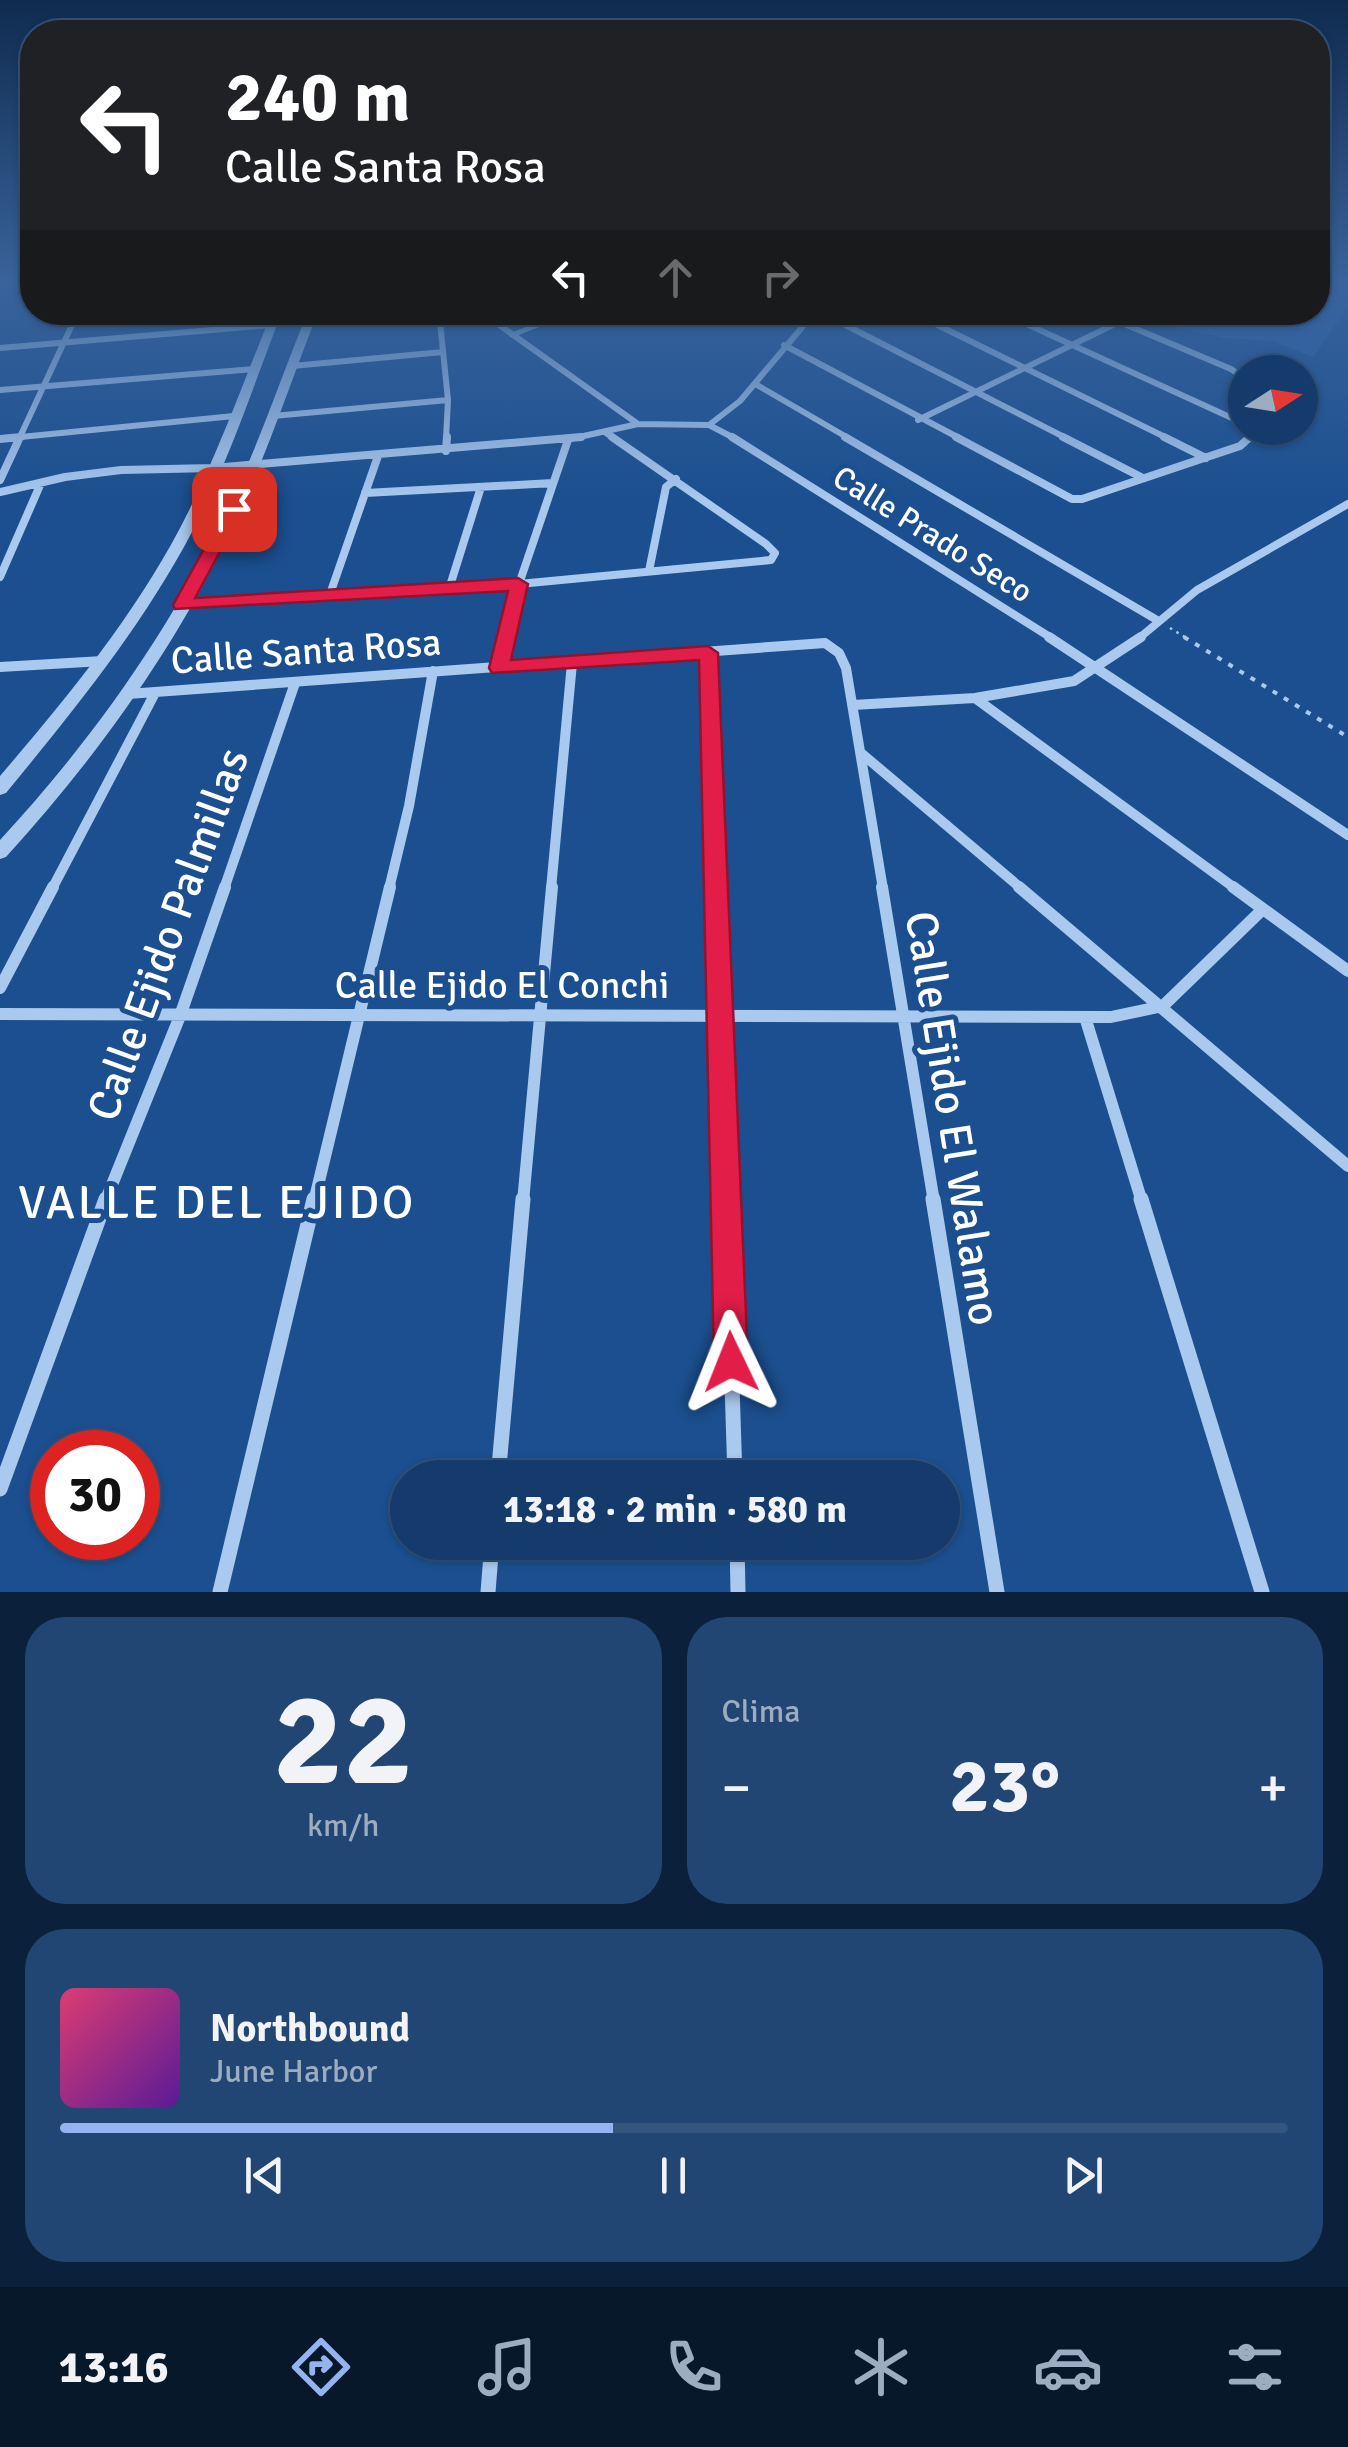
<!DOCTYPE html>
<html lang="es">
<meta charset="utf-8">
<style>
:root{--surface:#143b6b;--page:#214673;--text:#f1f3f6;--muted:#9dadc1;--line:#33557e;--accent:#95b2f1}
body{margin:0;font-family:Signika,sans-serif;background:var(--page);color:var(--text);height:100vh;display:flex;flex-direction:column;font-size:38px;white-space:nowrap}
*{box-sizing:border-box;margin:0}
p{font-size:32px;color:var(--muted)}
.icon{flex:none;width:55px;height:55px;fill:none;stroke:currentColor;stroke-width:2;stroke-linecap:round;stroke-linejoin:round}
.map{position:relative;height:1592px;overflow:hidden}
.panel{display:flex;flex-direction:column;gap:25px;padding:25px;background:#0b203b;flex:1}
.panel>*{flex:none}
.guide{position:absolute;left:20px;top:20px;width:1310px;height:305px;border-radius:40px;box-shadow:0 2px 8px #0004,0 0 0 2px var(--line);background:#202124;color:#fff;overflow:hidden}
.needle{width:65px;rotate:78deg}
.tools{position:absolute;left:1228px;top:355px;display:grid;gap:20px}
.tools a{display:grid;place-items:center;width:90px;height:90px;border-radius:50%;background:var(--surface);box-shadow:0 2px 8px #0004,0 0 0 2px var(--line);font-size:50px}
.speed{position:absolute;left:30px;top:1430px;display:flex;gap:20px;font-size:50px;font-weight:700;text-align:center}
.speed>*{display:grid;place-content:center;width:130px;height:130px;border-radius:50%;background:var(--surface);box-shadow:0 2px 8px #0004,0 0 0 2px var(--line);line-height:1}
.speed .limit{border:15px solid #d22;background:#fff;color:#111}
.pin{position:absolute;display:grid;place-items:center;width:85px;height:85px;color:#fff;margin:-42px;border-radius:20px;box-shadow:0 5px 15px #0006}
.me{position:absolute;width:110px;margin:-55px;rotate:358deg;stroke-linejoin:round;filter:drop-shadow(0 0 8px #0008)}
.turn{display:flex;align-items:center;gap:35px;height:210px;padding:0 40px;font-size:45px}
.turn .icon{width:130px;height:130px;stroke-width:2.5}
.turn b{display:block;font-size:70px;line-height:85px}
.lanes{display:flex;align-items:center;height:95px;padding:0 40px;background:#0003;justify-content:center;gap:50px;direction:ltr}
.lanes .off{opacity:.35}
.big{font-size:75px;font-weight:800;line-height:1.1}
.panel .tile{flex:1;display:flex;flex-direction:column;justify-content:center;gap:15px;min-width:0;padding:0 35px;border-radius:40px;background:var(--page)}
.panel .dial{align-items:center;gap:0}
.dial b{font-size:130px;line-height:1}
.song{display:flex;align-items:center;gap:30px}
.cover{width:120px;height:120px;border-radius:15px;background:linear-gradient(135deg,hsl(340 70% 55%),hsl(270 70% 35%))}
.played{height:10px;border-radius:5px;background:linear-gradient(90deg,var(--accent) 45%,var(--line) 45%)}
.keys{display:flex;justify-content:space-around;direction:ltr}
.heat{display:flex;justify-content:space-between;align-items:center;font-size:55px;direction:ltr}
.panel .tiles{flex:1;display:grid;gap:25px;grid-template-columns:1fr 1fr}
.tile:last-child{grid-column:span 2}
.trip{position:absolute;left:390px;top:1460px;width:570px;height:100px;border-radius:50px;background:var(--surface);box-shadow:0 2px 8px #0004,0 0 0 2px var(--line);font-weight:800;line-height:100px;text-align:center}
.menu{display:flex;height:160px;justify-content:space-around;align-items:center;background:#08182b;color:var(--muted)}
.menu .icon{width:70px;height:70px}
.menu .on{color:var(--accent)}
.menu b{font-size:45px;color:var(--text)}
.map>svg:first-child{display:block}
</style>
<div class="map">
<svg width="1348" height="1592" viewBox="0 0 1348 1592">
<rect width="100%" height="100%" fill="#1b4f8f"/>
<path fill="#2461a8" d="M 1318,279 L 1348,279 L 1348,307 L 1313,357 L 1273,341 L 1226,338 L 1164,325 L 1138,313 L 1318,312 Z"/>
<g fill="none" stroke-linecap="round" stroke-linejoin="round">
<path stroke="#a9c9ee" stroke-width="2.5" stroke-dasharray="2.5 5" stroke-linecap="butt" d="M 1170,628 L 1188,639"/>
<path stroke="#a9c9ee" stroke-width="4" stroke-dasharray="5 8" stroke-linecap="butt" d="M 1184,637 L 1348,737"/>
<path stroke="#a9c9ee" stroke-width="5" d="M 512,335 L 571,312"/>
<path stroke="#a9c9ee" stroke-width="6" d="M 439,312 L 448,400 L 446,439
M 481,312 L 638,424 L 709,425 L 736,439
M 820,312 L 1068,439
M 911,312 L 1169,439
M 1000,312 L 1245,424
M 1096,312 L 1231,369 L 1245,379
M 308,323 L 425,312
M 784,345 L 961,439
M 0,348 L 272,325
M 292,366 L 443,352
M 757,385 L 850,439
M 0,390 L 254,369
M 273,416 L 448,400
M 918,420 L 1119,322
M 709,425 L 740,401 L 815,312
M 606,433 L 615,439
M 0,439 L 234,416
M 19,439 L 78,312
M 570,439 L 638,424
M 1249,439 L 1250,428"/>
<path stroke="#a9c9ee" stroke-width="8" d="M 732,437 L 1053,639
M 845,437 L 1157,620
M 956,437 L 1072,499 L 1082,499 L 1240,446 L 1250,437
M 1063,437 L 1141,477
M 1164,437 L 1206,458
M 0,439 L 21,437
M 446,451 L 447,437
M 0,480 L 20,437
M 0,492 L 65,477 L 121,470 L 213,468 L 581,437
M 365,493 L 553,483
M 649,571 L 666,487 L 676,479
M 0,577 L 41,483
M 449,589 L 481,487
M 329,597 L 378,456
M 182,605 L 519,584 L 771,560 L 775,553 L 766,544 L 612,437
M 506,639 L 519,584 L 568,440
M 1138,639 L 1197,590 L 1348,504"/>
<path stroke="#a9c9ee" stroke-width="10" d="M 1049,637 L 1348,835
M 709,653 L 716,889
M 0,667 L 103,661
M 499,668 L 506,637
M 128,694 L 825,643 L 839,653 L 846,668 L 883,889
M 975,698 L 1236,889
M 853,705 L 975,698 L 1074,681 L 1141,637
M 861,753 L 1022,889
M 52,889 L 155,693
M 224,889 L 295,683
M 389,889 L 409,806 L 433,671
M 551,889 L 572,663"/>
<path stroke="#a9c9ee" stroke-width="12" d="M 716,887 L 726,1202
M 882,887 L 934,1202
M 1019,887 L 1348,1166
M 1233,887 L 1348,971
M 0,988 L 53,887
M 0,1014 L 1111,1017 L 1163,1006 L 1263,909
M 1085,1017 L 1142,1202
M 105,1202 L 180,1016 L 225,887
M 314,1202 L 390,887
M 523,1202 L 552,887"/>
<path stroke="#a9c9ee" stroke-width="15" d="M 726,1199 L 735,1478
M 933,1199 L 997,1592
M 1141,1199 L 1262,1592
M 498,1478 L 523,1199
M 0,1489 L 106,1199
M 737,1542 L 738,1592
M 220,1592 L 314,1199
M 488,1592 L 492,1542"/>
<path fill="#a9c9ee" fill-rule="evenodd" d="M 272,312 L 282,312 C 253,386 229,462 192,532 C 142,627 74,710 6,793 L 0,795 L 0,776 C 66,699 131,620 179,530 C 216,460 242,385 272,312 Z
M 308,312 L 318,312 C 289,386 265,461 230,532 C 173,652 95,759 6,857 L 0,859 L 0,840 C 99,733 181,615 240,482 C 265,427 284,369 308,312 Z"/>
</g>
<linearGradient id="sky" x2="0" y2="1"><stop stop-color="#0f2b4f"/><stop offset="0.56" stop-color="#39639b"/><stop offset="1" stop-color="#39639b" stop-opacity="0"/></linearGradient>
<rect width="1348" height="501" fill="url(#sky)"/>
<path fill="#e11d48" stroke="#92132f" stroke-width="2.5" d="M 234,504 L 243,509 L 195,598 L 518,578 L 528,584 L 511,660 L 708,646 L 718,653 L 748,1362 L 743,1373 L 731,1378 L 719,1373 L 714,1362 L 699,660 L 492,673 L 489,668 L 508,591 L 175,609 L 173,605 L 226,509 Z"/>
<g text-anchor="middle" stroke-width="10" stroke-linejoin="round" paint-order="stroke">
<g font-size="32" fill="#fff" stroke="#1b4f8f">
<text transform="translate(933 534) rotate(32)" y="11">Calle Prado Seco</text>
</g>
<g font-size="38" fill="#fff" stroke="#1b4f8f">
<text transform="translate(306 651) rotate(-4)" y="13">Calle Santa Rosa</text>
<text x="502" y="998">Calle Ejido El Conchi</text>
</g>
<g font-size="45" fill="#fff" stroke="#1b4f8f">
<text transform="translate(167 934) rotate(-70)" y="16">Calle Ejido Palmillas</text>
<text transform="translate(954 1118) rotate(81)" y="16">Calle Ejido El Walamo</text>
</g>
<g font-size="48" letter-spacing="2.5" fill="#fff" stroke="#1b4f8f">
<text x="217" y="1218">VALLE DEL EJIDO</text>
</g>
</g>
</svg>
<div class="tools">
<a><svg class="needle" viewBox="-14 -14 28 28"><path d="M0-13l5 13h-10z" fill="#e53935"/><path d="M0 13l5-13h-10z" fill="#9dadc1"/></svg></a>
</div>
<div class="speed"><div class="limit">30</div></div>
<div class="pin" style="left:234px;top:509px;background:#d93025"><svg class="icon" aria-label="arrive" viewBox="0 0 24 24"><path d="M6 21V4h12l-3 4 3 4H6"/></svg></div>
<svg class="me" style="left:731px;top:1362px" viewBox="-20 -20 40 40"><path d="M0-17L14 15 0 8-14 15z" fill="#e11d48" stroke="#fff" stroke-width="4"/></svg>
<div class="trip">13:18 · 2 min · 580 m</div>
<div class="guide">
<div class="turn"><svg class="icon" aria-label="left" viewBox="0 0 24 24"><path d="M17 20v-9H6M10 6l-5 5 5 5"/></svg><div><b>240 m</b>Calle Santa Rosa</div></div>
<div class="lanes"><svg class="icon" aria-label="left" viewBox="0 0 24 24"><path d="M17 20v-9H6M10 6l-5 5 5 5"/></svg><svg class="icon off" aria-label="ahead" viewBox="0 0 24 24"><path d="M12 20V5M6 11l6-6 6 6"/></svg><svg class="icon off" aria-label="right" viewBox="0 0 24 24"><path d="M7 20v-9h11M14 6l5 5-5 5"/></svg></div>
</div>
</div>
<section class="panel">
<div class="tiles">
<div class="tile dial"><b>22</b><p>km/h</p></div>
<div class="tile"><p>Clima</p>
<div class="heat"><a>−</a><b class="big">23°</b><a>+</a></div>
</div>
<div class="tile">
<div class="song"><i class="cover"></i><div><b>Northbound</b><p>June Harbor</p></div></div>
<div class="played"></div>
<div class="keys"><svg class="icon" aria-label="previous" viewBox="0 0 24 24"><path d="M18 5L8 12l10 7zM5 5v14"/></svg><svg class="icon" aria-label="pause" viewBox="0 0 24 24"><path d="M8 5v14M16 5v14"/></svg><svg class="icon" aria-label="next" viewBox="0 0 24 24"><path d="M6 5l10 7-10 7zM19 5v14"/></svg></div>
</div>
</div>
</section>
<nav class="menu">
<b>13:16</b>
<svg class="icon on" aria-label="directions" viewBox="0 0 24 24"><path d="M12 3l9 9-9 9-9-9zM9 14v-3h6M13 9l2 2-2 2"/></svg>
<svg class="icon" aria-label="music" viewBox="0 0 24 24"><path d="M9 18V5l10-2v13"/><circle cx="6" cy="18" r="3"/><circle cx="16" cy="16" r="3"/></svg>
<svg class="icon" aria-label="phone" viewBox="0 0 24 24"><path d="M5 4h4l2 5-3 2q2 4 5 5l2-3 5 2v4C11 20 4 13 5 4z"/></svg>
<svg class="icon" aria-label="climate" viewBox="0 0 24 24"><path d="M12 3v18M4 7l16 10M4 17L20 7"/></svg>
<svg class="icon" aria-label="car" viewBox="0 0 24 24"><path d="M5 17H2v-5l4-1 3-4h7l3 4 3 1v5h-3M9 17h6M6 11h13"/><circle cx="7" cy="17" r="2"/><circle cx="17" cy="17" r="2"/></svg>
<svg class="icon" aria-label="filters" viewBox="0 0 24 24"><path d="M4 7h16M4 17h16"/><circle cx="9" cy="7" r="2"/><circle cx="15" cy="17" r="2"/></svg>
</nav>
